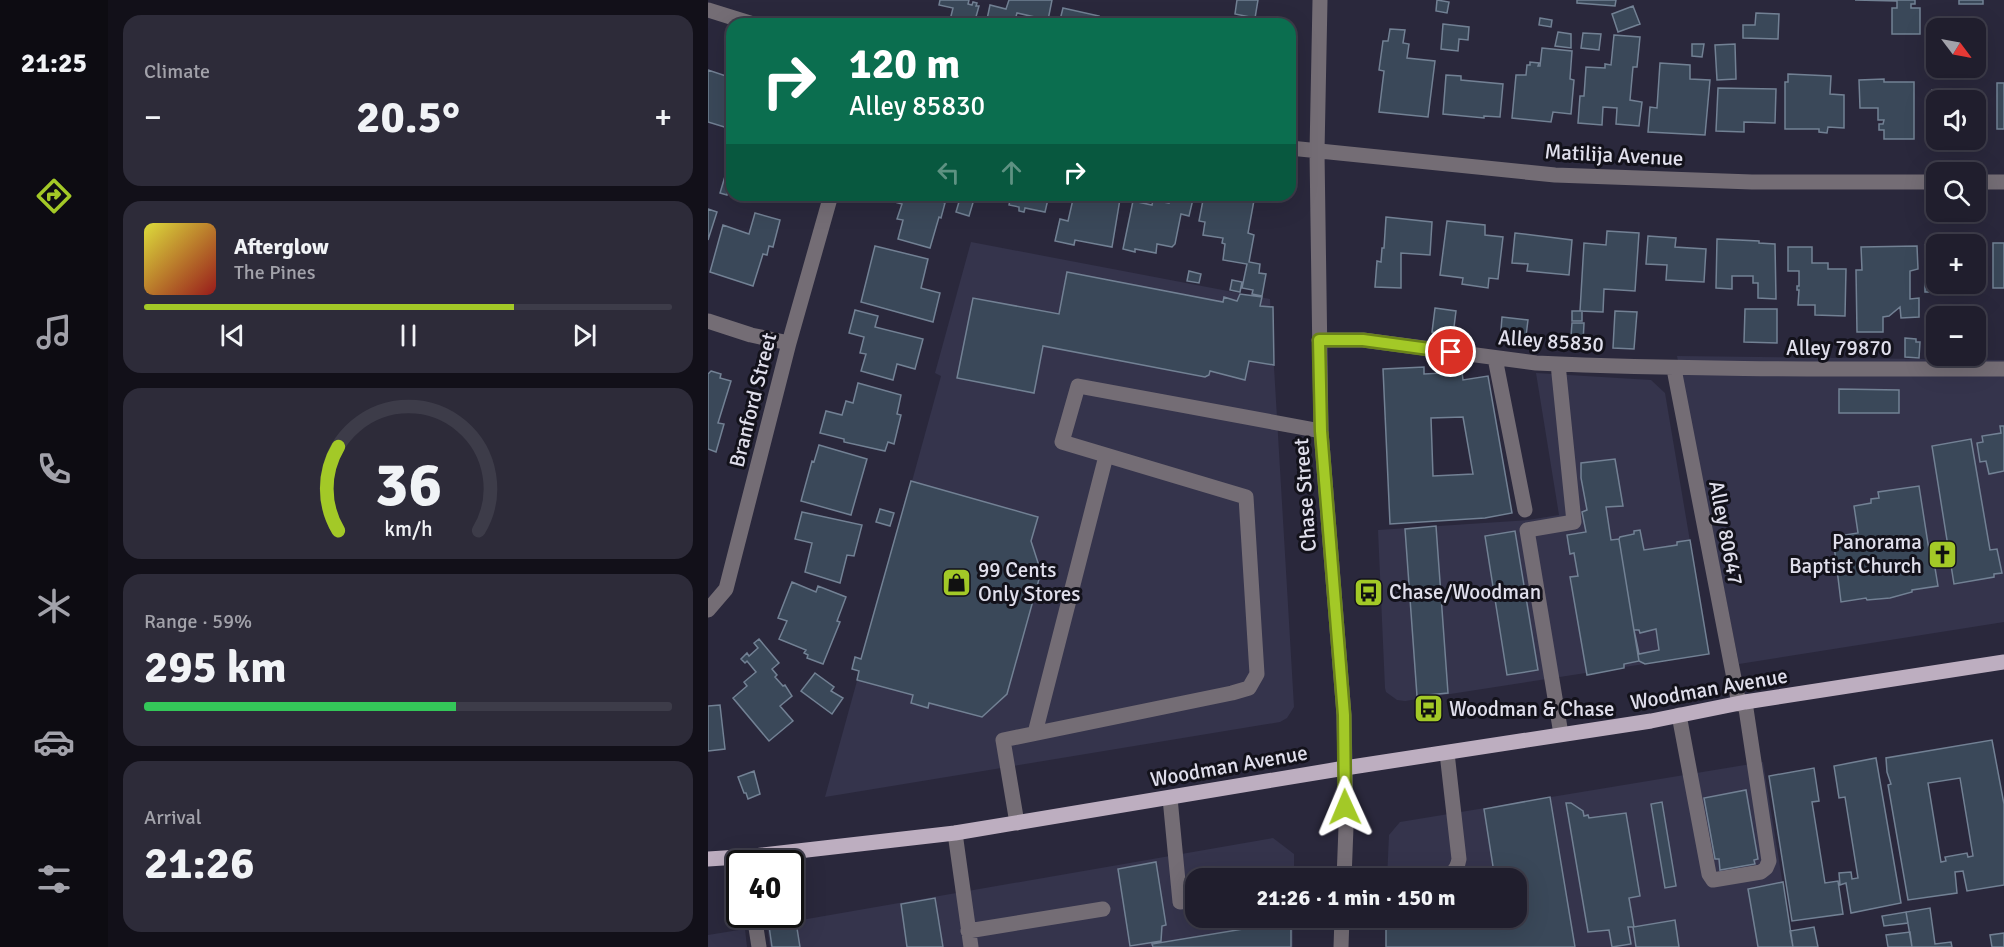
<!DOCTYPE html>
<meta charset="utf-8">
<style>
:root{--surface:#201e2d;--page:#2d2b39;--text:#f1f3f6;--muted:#a2a2aa;--line:#3d3c49;--accent:#a3c927}
body{margin:0;font-family:Signika,sans-serif;background:var(--page);color:var(--text);height:100vh;display:flex;flex-direction:column;font-size:22px;white-space:nowrap}
*{box-sizing:border-box;margin:0}
p{font-size:20px;color:var(--muted)}
.icon{flex:none;width:33px;height:33px;fill:none;stroke:currentColor;stroke-width:2;stroke-linecap:round;stroke-linejoin:round}
.map{position:relative;flex:1;overflow:hidden}
.panel{display:flex;flex-direction:column;gap:15px;padding:15px;background:#121019;width:600px}
.panel>*{flex:none}
.banner{position:absolute;left:18px;top:18px;width:570px;height:183px;border-radius:18px;box-shadow:0 6px 24px #0002,0 0 0 2px var(--line);background:#0b6e4f;color:#fff;overflow:hidden}
.needle{width:39px;rotate:122deg}
.buttons{position:absolute;left:1218px;top:18px;display:grid;gap:12px}
.buttons a{display:grid;place-items:center;width:60px;height:60px;border-radius:12px;background:var(--surface);box-shadow:0 6px 24px #0002,0 0 0 2px var(--line);font-size:30px}
.speed{position:absolute;left:18px;top:850px;display:flex;gap:12px;font-size:30px;font-weight:700;text-align:center}
.speed>*{display:grid;place-content:center;width:78px;height:78px;border-radius:50%;background:var(--surface);box-shadow:0 6px 24px #0002,0 0 0 2px var(--line);line-height:1}
.speed .limit{border:3px solid #111;border-radius:9px;background:#fff;color:#111}
.pin{position:absolute;display:grid;place-items:center;width:51px;height:51px;color:#fff;margin:-26px;border:3px solid #fff;border-radius:50%;box-shadow:0 2px 6px #0007}
.me{position:absolute;width:66px;margin:-33px;rotate:359deg;stroke-linejoin:round;filter:drop-shadow(0 0 4px #0008)}
.turn{display:flex;align-items:center;gap:21px;height:126px;padding:0 24px;font-size:27px}
.turn .icon{width:78px;height:78px;stroke-width:2.5}
.turn b{display:block;font-size:42px;line-height:51px}
.lanes{display:flex;align-items:center;height:57px;padding:0 24px;background:#0003;justify-content:center;gap:30px;direction:ltr}
.lanes .off{opacity:.35}
.big{font-size:45px;font-weight:800;line-height:1.1}
.panel .widget{flex:1;display:flex;flex-direction:column;justify-content:center;gap:9px;min-width:0;padding:0 21px;border-radius:18px;background:var(--page)}
.panel .dial{align-items:center;gap:0}
.dial svg{height:156px;overflow:visible;fill:none;stroke:var(--line);stroke-width:7;stroke-linecap:round;text-anchor:middle}
.dial text{fill:var(--text);stroke:none}
.song{display:flex;align-items:center;gap:18px}
.cover{width:72px;height:72px;border-radius:9px;background:linear-gradient(135deg,hsl(60 70% 55%),hsl(0 70% 35%))}
.played{height:6px;border-radius:3px;background:linear-gradient(90deg,var(--accent) 70%,var(--line) 70%)}
.keys{display:flex;justify-content:space-around;direction:ltr}
.heat{display:flex;justify-content:space-between;align-items:center;font-size:33px;direction:ltr}
.charge{height:9px;border-radius:4px;background:linear-gradient(90deg,#34c759 59%,var(--line) 0)}
.trip{position:absolute;left:477px;top:868px;width:342px;height:60px;border-radius:18px;background:var(--surface);box-shadow:0 6px 24px #0002,0 0 0 2px var(--line);font-weight:800;line-height:60px;text-align:center}
main{display:flex;flex:1;min-height:0}
.tabs{display:flex;flex-direction:column;width:108px;justify-content:space-around;align-items:center;background:#0d0c12;color:var(--muted)}
.tabs .icon{width:42px;height:42px}
.tabs .current{color:var(--accent)}
.tabs b{font-size:27px;color:var(--text)}
.map>svg:first-child{display:block}
</style>
<main>
<nav class="tabs">
<b>21:25</b>
<svg class="icon current" aria-label="directions" viewBox="0 0 24 24"><path d="M12 3l9 9-9 9-9-9zM9 14v-3h6M13 9l2 2-2 2"/></svg>
<svg class="icon" aria-label="music" viewBox="0 0 24 24"><path d="M9 18V5l10-2v13"/><circle cx="6" cy="18" r="3"/><circle cx="16" cy="16" r="3"/></svg>
<svg class="icon" aria-label="phone" viewBox="0 0 24 24"><path d="M5 4h4l2 5-3 2q2 4 5 5l2-3 5 2v4C11 20 4 13 5 4z"/></svg>
<svg class="icon" aria-label="climate" viewBox="0 0 24 24"><path d="M12 3v18M4 7l16 10M4 17L20 7"/></svg>
<svg class="icon" aria-label="car" viewBox="0 0 24 24"><path d="M5 17H2v-5l4-1 3-4h7l3 4 3 1v5h-3M9 17h6M6 11h13"/><circle cx="7" cy="17" r="2"/><circle cx="17" cy="17" r="2"/></svg>
<svg class="icon" aria-label="filters" viewBox="0 0 24 24"><path d="M4 7h16M4 17h16"/><circle cx="9" cy="7" r="2"/><circle cx="15" cy="17" r="2"/></svg>
</nav>
<section class="panel">
<div class="widget"><p>Climate</p>
<div class="heat"><a>−</a><b class="big">20.5°</b><a>+</a></div>
</div>
<div class="widget">
<div class="song"><i class="cover"></i><div><b>Afterglow</b><p>The Pines</p></div></div>
<div class="played"></div>
<div class="keys"><svg class="icon" aria-label="previous" viewBox="0 0 24 24"><path d="M18 5L8 12l10 7zM5 5v14"/></svg><svg class="icon" aria-label="pause" viewBox="0 0 24 24"><path d="M8 5v14M16 5v14"/></svg><svg class="icon" aria-label="next" viewBox="0 0 24 24"><path d="M6 5l10 7-10 7zM19 5v14"/></svg></div>
</div>
<div class="widget dial"><svg viewBox="0 0 100 80">
<path d="M14 69A42 42 0 1 1 86 69"/>
<path d="M14 69A42 42 0 0 1 14 26" stroke="#a3c927"/>
<text x="50" y="56" font-size="32" font-weight="700">36</text>
<text x="50" y="72" font-size="11">km/h</text>
</svg></div>
<div class="widget"><p>Range · 59%</p><b class="big">295 km</b><div class="charge"></div></div>
<div class="widget"><p>Arrival</p><b class="big">21:26</b></div>
</section>
<div class="map">
<svg width="1296" height="947" viewBox="0 0 1296 947">
<rect width="100%" height="100%" fill="#2a283c"/>
<path fill="#35344c" d="M 263,242 L 562,299 L 586,707 L 579,718 L 572,722 L 117,797 L 233,376 L 227,373 Z
M 969,356 L 1296,360 L 1296,622 L 1031,664 Z
M 828,373 L 943,380 L 957,393 L 1001,654 L 697,701 L 689,700 L 678,692 L 677,688 L 670,530 L 820,520 L 851,515 Z
M 1055,762 L 1085,947 L 678,947 L 678,918 L 808,918 L 808,879 L 679,879 L 681,835 L 692,822 Z
M 565,838 L 586,854 L 586,879 L 488,879 L 488,918 L 585,918 L 585,947 L 62,947 L 59,926 Z
M 37,929 L 39,947 L 0,947 L 0,935 Z"/>
<path fill="#3a4859" stroke="#728194" stroke-width="1.5" fill-rule="evenodd" d="M 232,0 L 261,0 L 260,4 L 264,5 L 265,2 L 269,3 L 268,6 L 271,6 L 266,24 L 241,24 L 245,8 L 231,5 Z
M 301,0 L 344,0 L 340,20 L 309,13 L 306,24 L 278,24 L 282,5 L 298,9 Z
M 529,0 L 550,0 L 547,18 L 527,14 Z
M 729,0 L 741,2 L 739,13 L 728,11 Z
M 869,0 L 908,0 L 907,6 L 869,3 Z
M 1147,0 L 1207,0 L 1207,4 L 1203,4 L 1203,8 L 1212,8 L 1212,34 L 1184,34 L 1184,8 L 1189,8 L 1189,1 Z
M 1251,0 L 1275,0 L 1275,4 L 1251,4 Z
M 925,6 L 932,24 L 910,32 L 904,14 Z
M 355,8 L 391,16 L 390,19 L 406,22 L 406,24 L 348,24 L 349,20 L 352,20 Z
M 1048,13 L 1071,14 L 1070,39 L 1035,38 L 1035,25 L 1047,25 Z
M 525,18 L 551,23 L 550,24 L 523,24 Z
M 832,18 L 844,20 L 843,27 L 831,25 Z
M 735,24 L 761,27 L 760,40 L 751,39 L 750,51 L 733,49 Z
M 682,29 L 697,30 L 695,43 L 701,44 L 699,58 L 727,61 L 720,117 L 671,112 L 676,71 L 671,70 L 675,41 L 680,41 Z
M 850,32 L 863,34 L 863,48 L 847,46 Z
M 875,33 L 893,34 L 891,50 L 873,48 Z
M 906,35 L 932,37 L 929,67 L 925,67 L 922,100 L 934,102 L 931,126 L 908,124 L 909,108 L 895,107 L 894,125 L 870,123 L 872,96 L 876,96 L 878,67 L 897,68 L 897,64 L 903,65 Z
M 984,44 L 996,44 L 994,57 L 984,56 Z
M 1027,44 L 1028,79 L 1009,80 L 1007,45 Z
M 834,48 L 864,51 L 862,79 L 866,80 L 863,114 L 845,112 L 843,122 L 804,118 L 808,75 L 818,75 L 819,65 L 822,65 L 822,62 L 831,63 L 830,66 L 832,66 Z
M 952,63 L 982,65 L 982,79 L 1002,80 L 997,135 L 940,132 L 942,107 L 949,108 Z
M 0,70 L 24,78 L 23,129 L 0,122 Z
M 1080,74 L 1123,76 L 1122,94 L 1136,95 L 1136,128 L 1120,127 L 1119,133 L 1111,132 L 1111,129 L 1077,129 L 1077,82 L 1080,82 Z
M 738,75 L 753,76 L 753,80 L 795,84 L 792,117 L 776,116 L 776,118 L 735,114 Z
M 1176,79 L 1176,82 L 1206,82 L 1206,139 L 1176,139 L 1176,130 L 1171,130 L 1171,124 L 1175,124 L 1176,120 L 1170,120 L 1170,108 L 1152,108 L 1151,80 Z
M 1289,83 L 1296,83 L 1296,129 L 1289,129 Z
M 1010,88 L 1068,89 L 1067,123 L 1036,122 L 1036,132 L 1008,131 Z
M 1224,90 L 1241,90 L 1241,99 L 1277,100 L 1277,133 L 1268,133 L 1268,100 L 1228,100 L 1228,135 L 1219,135 L 1219,109 L 1224,108 Z
M 18,173 L 24,175 L 19,195 L 12,193 Z
M 178,195 L 215,195 L 235,201 L 234,202 L 237,203 L 233,218 L 231,217 L 222,248 L 190,239 L 195,220 L 189,219 L 194,204 L 176,199 Z
M 253,195 L 267,196 L 261,216 L 248,212 Z
M 303,195 L 341,195 L 337,212 L 317,208 L 316,212 L 311,211 L 311,207 L 301,205 Z
M 366,195 L 395,195 L 412,199 L 404,247 L 367,240 L 366,245 L 347,241 L 352,219 L 360,221 Z
M 462,195 L 486,195 L 481,216 L 473,214 L 467,244 L 464,247 L 449,244 L 448,253 L 427,249 L 427,252 L 415,249 L 425,201 L 444,205 L 445,200 L 461,203 Z
M 496,195 L 547,195 L 540,233 L 546,235 L 541,262 L 552,264 L 551,273 L 558,274 L 554,296 L 544,294 L 545,290 L 534,288 L 539,264 L 515,260 L 517,244 L 514,243 L 515,238 L 495,235 L 497,222 L 491,221 Z
M 0,209 L 9,212 L 0,240 Z
M 47,213 L 72,220 L 65,247 L 61,246 L 59,255 L 55,254 L 45,286 L 2,272 L 15,225 L 41,234 Z
M 678,217 L 724,222 L 722,255 L 693,253 L 693,288 L 667,287 L 669,261 L 673,262 L 674,248 L 676,248 Z
M 739,221 L 777,225 L 777,235 L 795,237 L 790,279 L 781,278 L 780,288 L 754,284 L 755,278 L 732,275 Z
M 899,231 L 931,233 L 927,291 L 896,289 L 895,312 L 872,311 L 876,243 L 898,245 Z
M 807,233 L 864,240 L 861,275 L 819,271 L 820,264 L 804,263 Z
M 940,236 L 968,238 L 967,247 L 998,249 L 996,282 L 958,280 L 959,265 L 938,264 Z
M 1009,239 L 1051,241 L 1051,243 L 1067,244 L 1068,299 L 1050,298 L 1050,283 L 1045,283 L 1045,276 L 1024,276 L 1024,289 L 1008,288 Z
M 1285,243 L 1296,243 L 1296,288 L 1285,288 Z
M 1217,245 L 1228,246 L 1228,284 L 1268,284 L 1268,255 L 1275,255 L 1274,288 L 1238,288 L 1238,292 L 1217,292 Z
M 167,246 L 220,259 L 213,288 L 232,293 L 225,322 L 153,302 Z
M 1209,246 L 1210,269 L 1202,271 L 1202,299 L 1211,298 L 1211,317 L 1193,318 L 1192,307 L 1181,316 L 1175,317 L 1175,332 L 1149,332 L 1148,270 L 1154,270 L 1153,247 Z
M 1080,247 L 1104,247 L 1104,263 L 1120,263 L 1120,269 L 1138,269 L 1137,316 L 1107,315 L 1107,305 L 1090,305 L 1091,290 L 1089,290 L 1089,286 L 1091,286 L 1091,271 L 1080,271 Z
M 481,271 L 493,274 L 491,283 L 479,281 Z
M 359,272 L 515,302 L 516,297 L 529,301 L 532,294 L 554,297 L 552,306 L 565,307 L 566,365 L 541,361 L 537,380 L 502,371 L 501,375 L 497,377 L 335,346 L 326,393 L 249,378 L 265,298 L 351,314 Z
M 524,280 L 534,282 L 532,292 L 522,290 Z
M 727,308 L 748,311 L 745,335 L 724,332 Z
M 1037,309 L 1069,309 L 1069,343 L 1036,342 Z
M 147,310 L 170,316 L 167,327 L 215,339 L 207,369 L 189,364 L 185,380 L 153,371 L 158,354 L 152,353 L 156,337 L 141,333 Z
M 864,311 L 874,311 L 874,321 L 864,321 Z
M 907,311 L 929,312 L 926,349 L 905,348 Z
M 794,317 L 820,320 L 817,344 L 792,342 Z
M 864,323 L 876,323 L 875,343 L 872,345 L 871,350 L 862,349 Z
M 1197,338 L 1208,339 L 1208,342 L 1212,342 L 1211,358 L 1197,357 Z
M 716,367 L 716,374 L 754,372 L 755,380 L 780,376 L 804,513 L 777,518 L 682,524 L 675,369 ZM 755,417 L 765,474 L 725,476 L 723,418 Z
M 3,371 L 13,374 L 12,378 L 23,381 L 10,423 L 16,424 L 8,452 L 0,449 L 0,374 Z
M 150,383 L 193,395 L 189,414 L 193,415 L 186,444 L 180,442 L 177,451 L 136,442 L 136,439 L 112,433 L 118,411 L 134,415 L 138,401 L 145,403 Z
M 1131,389 L 1191,390 L 1191,413 L 1131,413 Z
M 1292,426 L 1296,426 L 1296,471 L 1281,474 L 1278,461 L 1272,462 L 1269,443 L 1275,442 L 1274,436 L 1293,433 Z
M 1263,439 L 1282,550 L 1289,549 L 1294,573 L 1286,574 L 1286,577 L 1246,584 L 1224,446 Z
M 111,445 L 159,459 L 143,515 L 93,501 L 104,461 L 106,462 Z
M 907,459 L 915,506 L 898,507 L 903,540 L 911,539 L 931,661 L 916,664 L 916,668 L 879,675 L 862,577 L 870,576 L 866,553 L 862,554 L 859,535 L 878,532 L 874,512 L 879,510 L 873,478 L 873,463 Z
M 203,481 L 330,517 L 323,541 L 333,572 L 299,694 L 274,717 L 221,703 L 220,708 L 203,703 L 205,695 L 149,680 L 151,671 L 144,669 L 147,657 L 153,659 Z
M 1211,486 L 1223,563 L 1226,562 L 1230,586 L 1204,590 L 1204,592 L 1182,598 L 1159,600 L 1158,598 L 1133,602 L 1125,537 L 1150,533 L 1146,506 L 1163,503 L 1163,499 L 1171,498 L 1170,492 Z
M 172,509 L 186,513 L 182,526 L 168,522 Z
M 94,512 L 154,525 L 146,556 L 139,555 L 132,583 L 97,572 L 104,543 L 87,539 Z
M 728,526 L 740,693 L 709,696 L 697,529 Z
M 932,530 L 936,550 L 969,545 L 969,542 L 982,540 L 1001,654 L 937,664 L 931,661 L 911,539 L 912,537 L 926,534 L 926,531 ZM 948,629 L 951,650 L 931,654 L 926,630 L 931,630 L 932,633 Z
M 807,531 L 830,670 L 799,675 L 777,536 Z
M 84,582 L 108,592 L 110,586 L 138,597 L 129,621 L 132,622 L 115,664 L 99,658 L 100,655 L 96,653 L 98,650 L 71,639 L 79,621 L 70,618 Z
M 51,639 L 71,663 L 64,669 L 69,675 L 67,677 L 75,686 L 77,685 L 84,696 L 72,706 L 85,721 L 61,741 L 25,698 L 39,686 L 36,682 L 48,672 L 39,661 L 37,663 L 33,659 L 39,653 L 41,656 L 50,648 L 46,643 Z
M 107,673 L 126,687 L 123,691 L 135,698 L 124,714 L 93,691 Z
M 12,705 L 17,749 L 0,751 L 0,706 Z
M 1284,740 L 1296,804 L 1296,885 L 1259,891 L 1255,871 L 1247,872 L 1249,893 L 1200,900 L 1180,785 L 1183,784 L 1179,772 L 1178,758 ZM 1252,778 L 1265,856 L 1260,857 L 1259,853 L 1237,857 L 1238,861 L 1233,862 L 1220,783 Z
M 1168,758 L 1193,903 L 1143,913 L 1138,883 L 1132,885 L 1131,873 L 1143,872 L 1144,879 L 1150,878 L 1137,797 L 1131,798 L 1126,766 Z
M 1106,768 L 1111,801 L 1104,802 L 1117,883 L 1130,881 L 1135,914 L 1084,921 L 1061,776 Z
M 46,771 L 52,794 L 40,799 L 38,793 L 36,793 L 30,777 Z
M 1038,790 L 1050,859 L 1046,860 L 1047,864 L 1012,870 L 1011,859 L 1007,859 L 996,798 Z
M 842,797 L 867,947 L 678,947 L 678,923 L 707,918 L 808,918 L 808,879 L 787,879 L 776,809 Z
M 954,802 L 968,886 L 957,888 L 943,804 Z
M 858,803 L 863,803 L 875,811 L 876,816 L 880,815 L 881,818 L 918,813 L 932,896 L 921,898 L 926,927 L 920,927 L 923,944 L 904,947 L 901,930 L 880,932 Z
M 448,862 L 458,925 L 454,926 L 453,941 L 422,946 L 410,869 Z
M 1075,882 L 1085,947 L 1050,947 L 1040,889 Z
M 227,898 L 235,947 L 199,947 L 193,904 Z
M 1222,908 L 1227,944 L 1243,942 L 1244,947 L 1204,947 L 1198,912 Z
M 1198,912 L 1200,923 L 1176,926 L 1174,916 Z
M 967,920 L 971,947 L 928,947 L 925,927 Z
M 583,921 L 583,947 L 445,947 L 444,944 Z
M 88,922 L 92,947 L 64,947 L 61,926 Z
M 1106,927 L 1110,947 L 1085,947 L 1082,931 Z
M 1202,932 L 1204,947 L 1180,947 L 1178,935 Z
M 1296,933 L 1296,947 L 1284,947 L 1282,935 Z"/>
<g fill="none" stroke-linecap="round" stroke-linejoin="round">
<path stroke="#746d75" stroke-width="15" d="M 612,0 L 609,152 L 613,431 L 636,715 L 638,827 L 636,879
M 0,10 L 45,24
M 582,148 L 847,175 L 1044,182 L 1228,182
M 1268,182 L 1296,182
M 0,321 L 43,335 L 81,343
M 611,340 L 655,340 L 828,363 C 984,370 1140,369 1296,369
M 787,358 L 817,510
M 850,364 L 866,522 L 819,530 L 853,734
M 966,369 L 1031,704
M 0,610 L 18,589 L 81,343 L 123,195
M 971,715 L 1001,874 L 1005,880 L 1053,872 L 1058,868 L 1061,861 L 1037,702
M 327,733 L 398,456
M 462,798 L 472,902 L 488,900
M 309,823 L 295,740 L 524,693 L 541,688 L 549,674 L 538,497 L 354,442 L 370,386 L 613,431
M 247,833 L 263,947
M 719,879 C 735,876 748,878 751,859 L 739,753
M 46,915 L 51,947
M 260,931 L 395,909
M 633,947 L 634,918"/>
<path stroke="#bdaec0" stroke-width="15" d="M 0,859 L 46,856 L 247,833 L 637,768 L 943,721 L 1037,702 L 1296,662"/>
</g>
<g fill="none" stroke-linecap="round" stroke-linejoin="round">
<defs>
<path id="route" d="M 637,807 L 636,715 L 613,431 L 611,340 L 655,340 L 743,352"/>
</defs>
<use href="#route" stroke="#6a8319" stroke-width="15"/>
<use href="#route" stroke="#a3c927" stroke-width="10"/>
</g>
<defs>
<symbol id="church-square" viewBox="-11 -11 22 22"><rect x="-9" y="-9" width="18" height="18" rx="4" fill="#a3c927" stroke="#13121b"/><path d="M-1.2-6h2.4v3.5h3.3v2.4h-3.3V6h-2.4V-.1h-3.3v-2.4h3.3Z" fill="#111"/></symbol>
<symbol id="shop-square" viewBox="-11 -11 22 22"><rect x="-9" y="-9" width="18" height="18" rx="4" fill="#a3c927" stroke="#13121b"/><path d="M-5-2.5h2.3a2.7 3.5 0 0 1 5.4 0H5L5.5 6h-11ZM-1.5-2.5h3a1.5 2.3 0 0 0-3 0Z" fill="#111"/></symbol>
<symbol id="bus-square" viewBox="-11 -11 22 22"><rect x="-9" y="-9" width="18" height="18" rx="4" fill="#a3c927" stroke="#13121b"/><path d="M-5-6H5V4H4V6H2V4H-2V6H-4V4H-5ZM-3.5-4V0h7V-4ZM-3.5 1.2v1.5H-2V1.2ZM2 1.2v1.5H3.5V1.2Z" fill="#111"/></symbol>
</defs>
<g fill-rule="evenodd">
<use href="#church-square" x="1218" y="538" width="33" height="33"/>
<use href="#shop-square" x="232" y="566" width="33" height="33"/>
<use href="#bus-square" x="644" y="576" width="33" height="33"/>
<use href="#bus-square" x="704" y="692" width="33" height="33"/>
</g>
<g text-anchor="middle" stroke-width="6" stroke-linejoin="round" paint-order="stroke">
<g font-size="21" fill="#e0dfec" stroke="#13121b">
<text transform="translate(906 155) rotate(3)" y="7">Matilija Avenue</text>
<text transform="translate(843 341) rotate(4)" y="7">Alley 85830</text>
<text x="1131" y="355">Alley 79870</text>
<text transform="translate(45 400) rotate(-76)" y="7">Branford Street</text>
<text transform="translate(597 495) rotate(-94)" y="7">Chase Street</text>
<text transform="translate(1018 533) rotate(79)" y="7">Alley 80647</text>
<text transform="translate(1001 689) rotate(-10)" y="7">Woodman Avenue</text>
<text transform="translate(521 766) rotate(-10)" y="7">Woodman Avenue</text>
</g>
<g font-size="21" fill="#e0dfec" stroke="#13121b" text-anchor="start">
<text x="1214" y="549" text-anchor="end">Panorama<tspan x="1214" dy="24">Baptist Church</tspan></text>
<text x="270" y="577">99 Cents<tspan x="270" dy="24">Only Stores</tspan></text>
<text x="681" y="599">Chase/Woodman</text>
<text x="741" y="716">Woodman &amp; Chase</text>
</g>
</g>
</svg>
<div class="buttons">
<a><svg class="needle" viewBox="-14 -14 28 28"><path d="M0-13l5 13h-10z" fill="#e53935"/><path d="M0 13l5-13h-10z" fill="#a2a2aa"/></svg></a>
<a><svg class="icon" aria-label="sound" viewBox="0 0 24 24"><path d="M4 9h4l5-4v14l-5-4H4zM17 9q2 3 0 6"/></svg></a>
<a><svg class="icon" aria-label="search" viewBox="0 0 24 24"><circle cx="10" cy="10" r="6"/><path d="M15 15l6 6"/></svg></a>
<a>+</a>
<a>−</a>
</div>
<div class="speed"><div class="limit">40</div></div>
<div class="pin" style="left:743px;top:352px;background:#d93025"><svg class="icon" aria-label="arrive" viewBox="0 0 24 24"><path d="M6 21V4h12l-3 4 3 4H6"/></svg></div>
<svg class="me" style="left:637px;top:807px" viewBox="-20 -20 40 40"><path d="M0-17L14 15 0 8-14 15z" fill="#a3c927" stroke="#fff" stroke-width="4"/></svg>
<div class="trip">21:26 · 1 min · 150 m</div>
<div class="banner">
<div class="turn"><svg class="icon" aria-label="right" viewBox="0 0 24 24"><path d="M7 20v-9h11M14 6l5 5-5 5"/></svg><div><b>120 m</b>Alley 85830</div></div>
<div class="lanes"><svg class="icon off" aria-label="left" viewBox="0 0 24 24"><path d="M17 20v-9H6M10 6l-5 5 5 5"/></svg><svg class="icon off" aria-label="ahead" viewBox="0 0 24 24"><path d="M12 20V5M6 11l6-6 6 6"/></svg><svg class="icon" aria-label="right" viewBox="0 0 24 24"><path d="M7 20v-9h11M14 6l5 5-5 5"/></svg></div>
</div>
</div>
</main>
